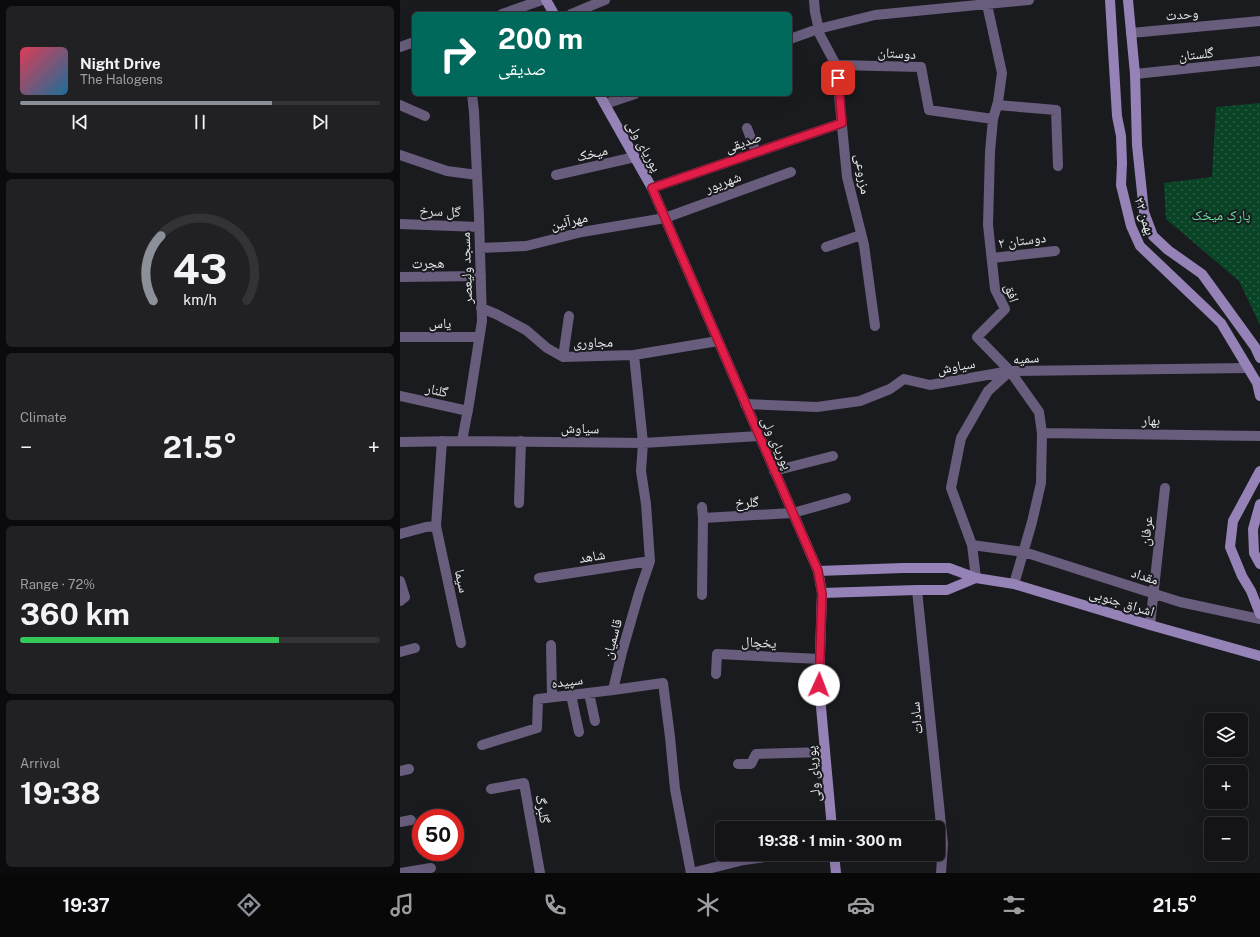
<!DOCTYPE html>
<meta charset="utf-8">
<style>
:root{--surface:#141417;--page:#212124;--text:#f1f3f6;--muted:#9d9ea1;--line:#333336;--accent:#8c9099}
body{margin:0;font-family:"Public Sans","Noto Naskh Arabic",sans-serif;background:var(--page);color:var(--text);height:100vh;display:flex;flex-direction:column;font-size:15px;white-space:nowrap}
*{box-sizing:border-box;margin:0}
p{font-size:13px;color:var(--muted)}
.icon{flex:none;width:22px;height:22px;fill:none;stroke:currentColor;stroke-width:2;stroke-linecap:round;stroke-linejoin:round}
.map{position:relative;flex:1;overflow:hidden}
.details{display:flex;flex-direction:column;gap:6px;padding:6px;background:#0b0b0d;width:400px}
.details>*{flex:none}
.guide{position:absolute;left:12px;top:12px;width:380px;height:84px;border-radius:6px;box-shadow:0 4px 16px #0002,0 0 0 1px var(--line);background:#00695c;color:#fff;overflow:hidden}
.fabs{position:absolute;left:804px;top:713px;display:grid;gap:8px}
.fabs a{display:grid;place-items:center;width:44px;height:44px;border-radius:6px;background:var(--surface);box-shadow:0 4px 16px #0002,0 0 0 1px var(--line);font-size:20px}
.speed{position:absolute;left:12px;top:809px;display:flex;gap:8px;font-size:20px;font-weight:700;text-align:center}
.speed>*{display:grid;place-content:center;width:52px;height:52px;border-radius:50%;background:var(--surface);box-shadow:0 4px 16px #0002,0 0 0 1px var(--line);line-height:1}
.speed .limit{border:6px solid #d22;background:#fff;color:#111}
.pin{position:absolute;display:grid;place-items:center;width:34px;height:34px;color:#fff;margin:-17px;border-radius:8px;box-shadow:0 2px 6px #0006}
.me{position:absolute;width:44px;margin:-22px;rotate:2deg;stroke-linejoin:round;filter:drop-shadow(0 0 3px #0008)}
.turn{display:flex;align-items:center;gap:14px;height:84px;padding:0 20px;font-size:18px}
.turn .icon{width:52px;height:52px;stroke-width:2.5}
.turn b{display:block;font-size:28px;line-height:34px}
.big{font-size:30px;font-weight:700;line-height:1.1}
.details .card{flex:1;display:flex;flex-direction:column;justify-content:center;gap:6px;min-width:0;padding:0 14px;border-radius:6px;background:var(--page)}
.details .dial{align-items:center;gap:0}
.dial svg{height:104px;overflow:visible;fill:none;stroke:var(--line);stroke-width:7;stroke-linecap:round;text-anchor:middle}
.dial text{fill:var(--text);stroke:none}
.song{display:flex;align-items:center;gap:12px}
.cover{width:48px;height:48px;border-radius:6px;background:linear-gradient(135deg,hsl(350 70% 55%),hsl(200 70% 35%))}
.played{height:4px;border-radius:2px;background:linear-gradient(90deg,var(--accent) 70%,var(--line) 70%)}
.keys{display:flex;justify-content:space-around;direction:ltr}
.heat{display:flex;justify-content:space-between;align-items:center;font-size:22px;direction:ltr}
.charge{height:6px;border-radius:3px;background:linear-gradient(90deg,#34c759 72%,var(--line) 0)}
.trip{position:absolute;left:315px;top:821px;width:230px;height:40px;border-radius:6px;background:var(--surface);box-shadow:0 4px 16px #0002,0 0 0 1px var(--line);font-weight:700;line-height:40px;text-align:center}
.tabs{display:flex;height:64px;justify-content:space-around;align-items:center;background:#080809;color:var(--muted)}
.tabs .icon{width:28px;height:28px}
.tabs .on{color:var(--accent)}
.tabs b{font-size:18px;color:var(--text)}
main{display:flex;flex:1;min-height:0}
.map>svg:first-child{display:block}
</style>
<main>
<section class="details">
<div class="card">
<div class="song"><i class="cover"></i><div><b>Night Drive</b><p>The Halogens</p></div></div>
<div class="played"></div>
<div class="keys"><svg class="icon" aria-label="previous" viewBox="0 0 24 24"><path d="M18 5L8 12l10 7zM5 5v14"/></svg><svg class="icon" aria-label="pause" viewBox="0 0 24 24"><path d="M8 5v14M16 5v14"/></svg><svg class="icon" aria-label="next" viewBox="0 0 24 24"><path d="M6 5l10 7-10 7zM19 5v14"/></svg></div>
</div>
<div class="card dial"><svg viewBox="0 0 100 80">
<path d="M14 69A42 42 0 1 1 86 69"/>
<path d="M14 69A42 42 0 0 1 20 19" stroke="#8c9099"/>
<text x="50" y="56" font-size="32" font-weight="700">43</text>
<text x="50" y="72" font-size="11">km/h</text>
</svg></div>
<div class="card"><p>Climate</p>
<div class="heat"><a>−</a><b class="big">21.5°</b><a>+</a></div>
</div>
<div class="card"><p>Range · 72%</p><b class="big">360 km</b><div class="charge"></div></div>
<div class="card"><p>Arrival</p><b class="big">19:38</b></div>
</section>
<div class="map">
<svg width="860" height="873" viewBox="0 0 860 873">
<defs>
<pattern id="park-dots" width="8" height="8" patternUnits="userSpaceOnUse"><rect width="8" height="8" fill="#094427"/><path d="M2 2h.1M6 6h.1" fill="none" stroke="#2d5f46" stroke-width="1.8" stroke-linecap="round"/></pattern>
</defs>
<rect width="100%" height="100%" fill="#1a1b1f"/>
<path fill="url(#park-dots)" d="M 860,103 L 860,325 L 839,281 L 766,219 L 764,183 L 812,177 L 816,107 Z"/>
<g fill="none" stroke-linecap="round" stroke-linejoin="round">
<path stroke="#685d7d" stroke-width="10" d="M 414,0 L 415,12 L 420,35 L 436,65 L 447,177 L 464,245 L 475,326
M 586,0 L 602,73 L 598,102 L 593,119 L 590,152 L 588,225 L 595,289 L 605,309 L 577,337 L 610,371 L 639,412 L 642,433 L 641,483 L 632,522 L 614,584
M 102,14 L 142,0
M 171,14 L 205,0
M 731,33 L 860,21
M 390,39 L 418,29 L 475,15 L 629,0
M 0,47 L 14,42
M 436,65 L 521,67 L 529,110 L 593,119
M 735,74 L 860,61
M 205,104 L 235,94
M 0,105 L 25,116
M 597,105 L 656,110 L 658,166
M 347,128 L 356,152
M 0,155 L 47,171 L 77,175
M 156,175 L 235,157
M 252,188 L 442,123
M 0,224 L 79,227
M 426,247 L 461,235
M 80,248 L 126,246 L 182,232 L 265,218 L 391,172
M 592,258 L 655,251
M 0,277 L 81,276
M 81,308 L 96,314 L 126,330 L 147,348 L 163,357 L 234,355 L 318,341
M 0,337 L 79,337
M 234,355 L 243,443 L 241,471 L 246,504 L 250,561 L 239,593 L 222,652 L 213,690 L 263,683 L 270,737 L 275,789 L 291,873
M 163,357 L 169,316
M 0,396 L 68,411
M 345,404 L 417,407 L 460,401 L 490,389 L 504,379 L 530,385 L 610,371 L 848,368
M 642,433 L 860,436
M 42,441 L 36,526 L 61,643
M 62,441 L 69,404 L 82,321 L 79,216 L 74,112 L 72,94
M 0,442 L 62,441 L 243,443 L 359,436
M 374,471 L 433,456
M 119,503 L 121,441
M 302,507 L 303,518 L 302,595
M 303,518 L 393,513 L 446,498
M 0,534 L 26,527 L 36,526
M 572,545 L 624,552 L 780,602 L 860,619
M 139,578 L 250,561
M 576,578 L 572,545 L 551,488 L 561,438 L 588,391 L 610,371
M 0,581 L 5,597 L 0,601
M 517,590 L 543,844 L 541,873
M 750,625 L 765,488
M 151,645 L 152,697
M 0,652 L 15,648
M 316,674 L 317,654 L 420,659
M 189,693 L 195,721
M 171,695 L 179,732
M 82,745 L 137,728 L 138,699 L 213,690
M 338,764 L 351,764 L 356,754 L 425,752
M 0,771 L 9,769
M 91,789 L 124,783 L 140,873
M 0,822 L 11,820
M 0,873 L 31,868
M 291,873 L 344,860 L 386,854"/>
<path stroke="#9582b6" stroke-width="10" d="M 146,0 L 154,14
M 710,0 L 717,116 L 721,136 L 722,163 L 721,185 L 731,226 L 740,246 L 821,323 L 857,383 L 860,396
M 728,0 L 735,74 L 737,145 L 744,212 L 753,236 L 768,250 L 802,274 L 855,347 L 860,358
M 199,94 L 252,188 L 418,571 L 422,593 L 419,685 L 432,828
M 860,471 L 833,521 L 830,547 L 842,576 L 851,591 L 860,614
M 860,504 L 853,529 L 854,553 L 860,564
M 418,571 L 503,568 L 549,568 L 576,578 L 614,584 L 750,625 L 860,656
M 422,593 L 517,590 L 547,590 L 576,578
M 434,854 L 436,873"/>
</g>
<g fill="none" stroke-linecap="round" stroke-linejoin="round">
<defs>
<path id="route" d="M 419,685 L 422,594 L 418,571 L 252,188 L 442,123 L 438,78"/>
</defs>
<use href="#route" stroke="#92132f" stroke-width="10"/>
<use href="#route" stroke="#e11d48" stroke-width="7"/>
</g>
<g text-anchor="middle" stroke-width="4" stroke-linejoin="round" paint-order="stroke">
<g font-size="14" fill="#e8e9ec" stroke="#1a1b1f">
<text transform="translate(782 14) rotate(-5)" y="5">وحدت</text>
<text transform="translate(497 53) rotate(3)" y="5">دوستان</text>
<text transform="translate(796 54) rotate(-6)" y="5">گلستان</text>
<text transform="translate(343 142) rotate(-19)" y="5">صدیقی</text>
<text transform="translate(244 146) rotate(61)" y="5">پوریای ولی</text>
<text transform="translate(192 153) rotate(-13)" y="5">میخک</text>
<text transform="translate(463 174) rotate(81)" y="5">مزروعی</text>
<text transform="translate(323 182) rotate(-20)" y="5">شهریور</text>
<text transform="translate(40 211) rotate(2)" y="5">گل سرخ</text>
<text transform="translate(745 216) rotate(72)" y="5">۲۲ بهمن</text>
<text transform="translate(169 221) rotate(-13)" y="5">مهرآئین</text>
<text transform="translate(622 240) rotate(-7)" y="5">دوستان ۲</text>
<text transform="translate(28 263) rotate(-1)" y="5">هجرت</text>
<text transform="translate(66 268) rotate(-92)" y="5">مسجد ولیعصر</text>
<text transform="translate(612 293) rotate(73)" y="5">افق</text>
<text x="40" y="328">یاس</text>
<text transform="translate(193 342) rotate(-1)" y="5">مجاوری</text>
<text transform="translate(626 358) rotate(-4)" y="5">سمیه</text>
<text transform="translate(556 366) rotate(-10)" y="5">سیاوش</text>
<text transform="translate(37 390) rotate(13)" y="5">گلنار</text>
<text transform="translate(751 420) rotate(1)" y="5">بهار</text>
<text transform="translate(180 428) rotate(1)" y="5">سیاوش</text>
<text transform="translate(377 443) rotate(66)" y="5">پوریای ولی</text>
<text transform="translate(347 502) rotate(-3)" y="5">گلرخ</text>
<text transform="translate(746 531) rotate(-84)" y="5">عرفان</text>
<text transform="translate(192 556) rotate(-9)" y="5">شاهد</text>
<text transform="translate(745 576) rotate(18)" y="5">مقداد</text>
<text transform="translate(62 581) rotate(78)" y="5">سیما</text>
<text transform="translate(722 602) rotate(17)" y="5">اشراق جنوبی</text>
<text transform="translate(212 639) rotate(-75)" y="5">قاسمیان</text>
<text transform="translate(359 642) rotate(3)" y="5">یخچال</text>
<text transform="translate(167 681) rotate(-7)" y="5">سپیده</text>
<text transform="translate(516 718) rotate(-96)" y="5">سادات</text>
<text transform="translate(413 774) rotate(-95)" y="5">پوریای ولی</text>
<text transform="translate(143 809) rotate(80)" y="5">گلبرگ</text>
</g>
<g font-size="14" fill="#67df9b" stroke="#1a1b1f">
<text x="821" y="220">پارک میخک</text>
</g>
</g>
</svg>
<div class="fabs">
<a><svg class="icon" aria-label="layers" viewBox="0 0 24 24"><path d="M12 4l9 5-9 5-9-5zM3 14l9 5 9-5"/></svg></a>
<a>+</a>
<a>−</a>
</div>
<div class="speed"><div class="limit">50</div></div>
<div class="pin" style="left:438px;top:78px;background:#d93025"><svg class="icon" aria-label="arrive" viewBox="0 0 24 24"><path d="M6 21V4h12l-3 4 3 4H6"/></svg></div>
<svg class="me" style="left:419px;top:685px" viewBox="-20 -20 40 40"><circle r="19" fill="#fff"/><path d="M0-13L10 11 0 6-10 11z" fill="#e11d48"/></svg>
<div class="trip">19:38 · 1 min · 300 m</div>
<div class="guide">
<div class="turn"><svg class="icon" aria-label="right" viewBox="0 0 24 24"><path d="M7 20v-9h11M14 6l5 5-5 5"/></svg><div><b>200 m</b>صدیقی</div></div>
</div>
</div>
</main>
<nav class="tabs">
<b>19:37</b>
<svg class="icon on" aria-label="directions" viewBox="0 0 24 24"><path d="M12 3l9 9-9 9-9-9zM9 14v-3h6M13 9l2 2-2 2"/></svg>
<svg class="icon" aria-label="music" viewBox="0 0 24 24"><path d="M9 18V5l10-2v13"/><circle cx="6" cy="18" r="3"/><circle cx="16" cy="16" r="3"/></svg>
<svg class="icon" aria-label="phone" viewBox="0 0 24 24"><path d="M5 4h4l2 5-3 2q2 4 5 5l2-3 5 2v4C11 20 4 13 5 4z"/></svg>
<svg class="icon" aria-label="climate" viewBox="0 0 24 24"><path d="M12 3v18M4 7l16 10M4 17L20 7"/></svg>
<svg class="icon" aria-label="car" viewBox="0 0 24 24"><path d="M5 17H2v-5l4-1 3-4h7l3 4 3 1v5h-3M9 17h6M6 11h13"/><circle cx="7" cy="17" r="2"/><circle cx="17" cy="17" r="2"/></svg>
<svg class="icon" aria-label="filters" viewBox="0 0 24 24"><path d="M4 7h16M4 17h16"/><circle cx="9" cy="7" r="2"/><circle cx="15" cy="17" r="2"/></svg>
<b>21.5°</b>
</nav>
